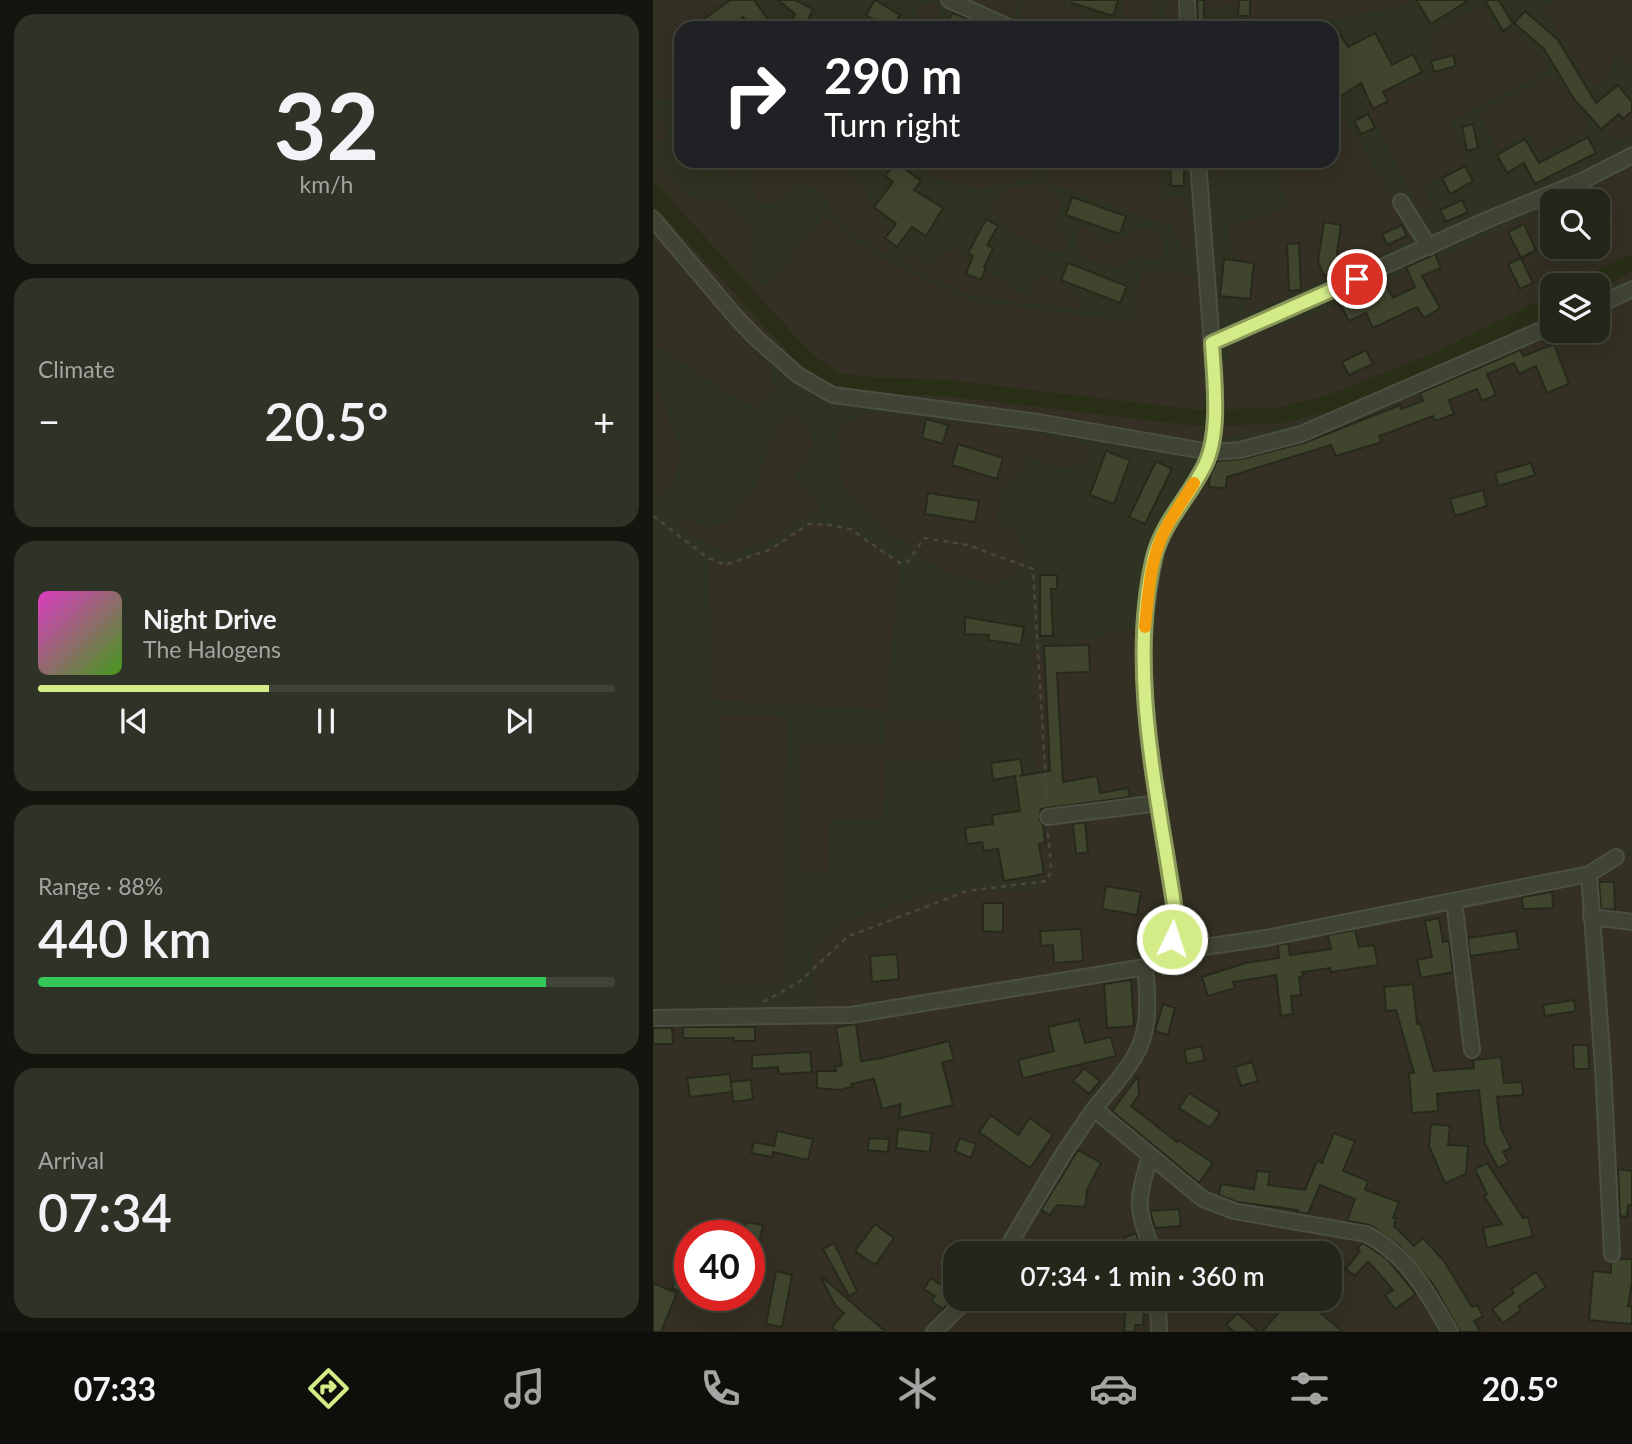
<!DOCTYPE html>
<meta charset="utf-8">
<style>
:root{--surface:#232619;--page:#2f3226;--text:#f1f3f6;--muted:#a3a5a2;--line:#404338;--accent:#d4ec88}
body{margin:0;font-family:Lato,sans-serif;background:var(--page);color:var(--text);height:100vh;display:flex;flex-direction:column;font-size:26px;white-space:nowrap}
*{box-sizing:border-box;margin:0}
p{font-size:23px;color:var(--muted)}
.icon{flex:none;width:38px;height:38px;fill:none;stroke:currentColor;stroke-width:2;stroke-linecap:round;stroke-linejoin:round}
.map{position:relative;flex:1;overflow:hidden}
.drawer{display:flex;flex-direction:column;gap:14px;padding:14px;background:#13150e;width:653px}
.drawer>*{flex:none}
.top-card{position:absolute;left:21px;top:21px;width:665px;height:147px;border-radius:21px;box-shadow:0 7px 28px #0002,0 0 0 2px var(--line);background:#202124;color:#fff;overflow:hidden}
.controls{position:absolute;left:887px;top:189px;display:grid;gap:14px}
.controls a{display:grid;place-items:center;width:70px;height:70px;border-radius:14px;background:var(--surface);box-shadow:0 7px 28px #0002,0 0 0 2px var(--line);font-size:35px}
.speed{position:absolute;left:21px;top:1220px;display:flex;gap:14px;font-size:35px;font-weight:700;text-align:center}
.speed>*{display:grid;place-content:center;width:91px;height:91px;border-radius:50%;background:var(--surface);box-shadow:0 7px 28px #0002,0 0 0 2px var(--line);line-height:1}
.speed .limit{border:10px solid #d22;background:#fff;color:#111}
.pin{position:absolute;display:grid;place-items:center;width:60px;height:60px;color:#fff;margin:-30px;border:4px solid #fff;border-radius:50%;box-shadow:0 2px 7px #0007}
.me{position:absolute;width:77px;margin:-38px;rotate:4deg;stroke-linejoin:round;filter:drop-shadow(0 0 5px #0008)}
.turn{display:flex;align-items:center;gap:24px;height:147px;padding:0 35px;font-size:32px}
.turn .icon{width:91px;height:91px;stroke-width:2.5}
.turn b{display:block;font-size:49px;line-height:60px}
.big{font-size:52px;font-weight:600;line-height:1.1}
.drawer .tile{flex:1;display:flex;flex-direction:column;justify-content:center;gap:10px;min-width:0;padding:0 24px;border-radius:21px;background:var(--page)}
.drawer .dial{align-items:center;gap:0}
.dial b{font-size:91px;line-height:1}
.song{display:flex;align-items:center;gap:21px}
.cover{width:84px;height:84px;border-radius:10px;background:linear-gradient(135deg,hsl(310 70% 55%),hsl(100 70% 35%))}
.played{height:7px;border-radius:4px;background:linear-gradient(90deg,var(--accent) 40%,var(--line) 40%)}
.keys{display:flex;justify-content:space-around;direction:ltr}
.heat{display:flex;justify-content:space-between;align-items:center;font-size:38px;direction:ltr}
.charge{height:10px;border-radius:5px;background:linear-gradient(90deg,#34c759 88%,var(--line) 0)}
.trip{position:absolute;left:290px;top:1241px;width:399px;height:70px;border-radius:21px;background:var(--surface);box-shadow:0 7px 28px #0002,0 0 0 2px var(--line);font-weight:600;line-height:70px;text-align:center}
.dock{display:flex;height:112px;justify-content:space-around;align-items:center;background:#0e0f0a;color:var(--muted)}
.dock .icon{width:49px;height:49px}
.dock .on{color:var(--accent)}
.dock b{font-size:32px;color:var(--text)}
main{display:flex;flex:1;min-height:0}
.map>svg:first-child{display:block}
</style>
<main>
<section class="drawer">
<div class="tile dial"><b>32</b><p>km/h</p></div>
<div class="tile"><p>Climate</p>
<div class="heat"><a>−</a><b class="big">20.5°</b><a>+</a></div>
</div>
<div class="tile">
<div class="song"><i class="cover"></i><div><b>Night Drive</b><p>The Halogens</p></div></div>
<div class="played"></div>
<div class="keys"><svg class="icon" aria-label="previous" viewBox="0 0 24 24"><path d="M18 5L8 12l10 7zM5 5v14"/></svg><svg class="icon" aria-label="pause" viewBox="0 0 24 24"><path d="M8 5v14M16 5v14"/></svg><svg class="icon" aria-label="next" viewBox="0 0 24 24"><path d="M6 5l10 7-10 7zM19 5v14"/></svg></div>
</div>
<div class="tile"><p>Range · 88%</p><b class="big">440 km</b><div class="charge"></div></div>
<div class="tile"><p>Arrival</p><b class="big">07:34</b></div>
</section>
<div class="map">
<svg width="980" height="1332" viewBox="0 0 980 1332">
<rect width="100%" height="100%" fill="#2f3321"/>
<path fill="#343023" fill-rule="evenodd" d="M 0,0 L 71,0 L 51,28 L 28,28 L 28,104 L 20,99 L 0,98 Z
M 310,0 L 365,0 L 361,14 L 352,21 Z
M 370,0 L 408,0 L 432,17 L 467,28 L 370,28 L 366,14 Z
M 469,0 L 499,0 L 498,28 L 482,28 L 469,20 L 471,6 Z
M 517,0 L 526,0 L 527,28 L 509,28 L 509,20 Z
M 543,0 L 757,0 L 751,6 L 638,28 L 582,28 L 580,4 L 543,12 Z
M 901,0 L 979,0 L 979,71 L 963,51 L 956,78 L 938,87 L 889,7 Z
M 278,1 L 287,9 L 288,28 L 256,28 L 267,7 Z
M 829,3 L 847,35 L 862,28 L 898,68 L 796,123 L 816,161 L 770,186 L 778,203 L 768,211 L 708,95 L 777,79 L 779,34 Z
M 902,74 L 938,128 L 888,156 L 875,133 L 844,150 L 825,113 Z
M 979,106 L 979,134 L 963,142 L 950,131 Z
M 679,108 L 695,123 L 763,239 L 594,314 L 574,227 L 637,207 L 618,163 L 563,176 L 563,161 L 679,161 Z
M 0,114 L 12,121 L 16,137 L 5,143 L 0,138 Z
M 0,160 L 34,196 L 49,200 L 73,202 L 98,228 L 99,254 L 97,271 L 113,287 L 171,216 L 204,242 L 232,260 L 315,300 L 477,322 L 483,314 L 487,272 L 548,275 L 560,368 L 545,418 L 555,454 L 676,424 L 900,331 L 945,331 L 945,303 L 979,287 L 979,850 L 962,854 L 932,876 L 607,934 L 520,940 L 520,911 L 517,944 L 608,938 L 933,880 L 962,858 L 979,854 L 979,1332 L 0,1332 L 0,1017 L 162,1016 L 160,955 L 191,922 L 275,893 L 385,891 L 378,653 L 488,626 L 501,549 L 554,454 L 536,440 L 383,417 L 194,399 L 125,359 L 0,214 ZM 37,1236 L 96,1236 L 96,1295 L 37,1295 ZM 303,1253 L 677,1253 L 677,1298 L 303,1298 Z
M 50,161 L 89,161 L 82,176 L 63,172 Z
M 106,161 L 190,161 L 243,239 L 240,253 L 233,254 L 207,237 L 178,208 L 166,190 L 147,184 L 128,200 L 115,206 L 103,201 L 99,174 Z
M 262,161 L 507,161 L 506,209 L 513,198 L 527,196 C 541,209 538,228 537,245 L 528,248 L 519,225 L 505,222 L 394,182 L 391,178 L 392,166 L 381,177 L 324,190 L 270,173 Z
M 979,164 L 979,277 L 945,293 L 945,285 L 900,285 L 899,315 L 881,324 L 714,398 L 645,424 L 569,438 L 573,399 L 567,372 L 581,346 L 606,332 L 657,317 L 899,206 L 900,247 L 945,247 L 945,201 L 909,201 Z
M 389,185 L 408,196 L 409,208 L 400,227 L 402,231 L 414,237 L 415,246 L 405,254 C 373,243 358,235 337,208 C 345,182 365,187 389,185 Z
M 0,223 L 117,370 L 122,392 L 106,408 L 80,396 L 0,344 Z
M 430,226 L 441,230 L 443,238 L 452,244 L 487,229 L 502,229 L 512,242 L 508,260 L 492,259 L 487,255 L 465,268 L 437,260 L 423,247 L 423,232 Z
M 300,249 L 310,252 L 319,269 L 353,280 L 367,294 L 379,295 L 381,282 L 391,273 L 415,288 L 433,307 L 432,310 L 317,296 L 248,263 L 250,258 L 261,254 L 271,263 L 281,263 L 289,253 Z
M 0,375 L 29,455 L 17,490 L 0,501 Z
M 216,412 L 377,431 L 433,444 L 436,463 L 406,468 L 377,457 L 347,493 L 343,522 L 362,532 L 373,550 L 361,575 L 339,585 L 291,572 L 231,528 L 189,483 L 184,429 Z
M 132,415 L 151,418 L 162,449 L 144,468 L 143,482 L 168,501 L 167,511 C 148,515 145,524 129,534 C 113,544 93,548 76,554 L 39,536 L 25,523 L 31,517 L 50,527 L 72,523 L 101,493 L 115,447 Z
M 156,524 C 200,525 212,539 247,563 L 233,710 L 61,700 L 55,558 L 73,565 L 118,549 Z
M 67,714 L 134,716 L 129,985 L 68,985 Z
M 232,719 L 308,720 L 308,761 L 232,761 L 231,820 L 177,820 L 176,872 L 146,871 L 147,742 L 231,743 Z"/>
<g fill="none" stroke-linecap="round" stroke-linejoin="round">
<path stroke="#292f16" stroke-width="16" d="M 0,192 L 152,359 L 184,381 L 216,385 L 294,388 L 545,418 L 625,416 L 677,403 L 787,359 L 900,303
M 934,285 L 980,262"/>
</g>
<path fill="#40452e" stroke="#272a1b" stroke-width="2" d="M 77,0 L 101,0 L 121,28 L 98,28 L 90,17 L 79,28 L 58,28 L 51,19 Z
M 125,0 L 142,0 L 160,9 L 151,28 L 135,28 L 142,14 Z
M 222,0 L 247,15 L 239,28 L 235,28 L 213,15 Z
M 419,0 L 465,0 L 460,16 L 419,3 Z
M 544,0 L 551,0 L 551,28 L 545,28 Z
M 586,0 L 597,0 L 597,16 L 585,16 Z
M 763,0 L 816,0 L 778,24 Z
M 832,0 L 846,0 L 860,24 L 850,31 Z
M 872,11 L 905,40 L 943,103 L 965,85 L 979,102 L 979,111 L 970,119 L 966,114 L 948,129 L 921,99 L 891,49 L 861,23 Z
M 300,13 L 317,20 L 311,28 L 290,28 Z
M 679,22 L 695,47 L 722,33 L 739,65 L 760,54 L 769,72 L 730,92 L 735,101 L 720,109 L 708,83 L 679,102 Z
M 800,55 L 803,66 L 781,72 L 778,61 Z
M 715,114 L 722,128 L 708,134 L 701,121 Z
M 820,124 L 825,148 L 814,151 L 809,127 Z
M 935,137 L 943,153 L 882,184 L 871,163 L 854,173 L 844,155 L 872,139 L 886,163 Z
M 517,161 L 531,161 L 531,186 L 518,186 Z
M 243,162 L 268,181 L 261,190 L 290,208 L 273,236 L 259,227 L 244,247 L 232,238 L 243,224 L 221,207 L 240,182 L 232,176 Z
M 812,166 L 820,181 L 797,194 L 789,178 Z
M 419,197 L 473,216 L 467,234 L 413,215 Z
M 809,200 L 815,212 L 793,222 L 787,210 Z
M 333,219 L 345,226 L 334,245 L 340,248 L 331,267 L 333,268 L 328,280 L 313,274 L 320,256 L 315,253 Z
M 671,222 L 688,225 L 684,253 L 690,267 L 671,276 L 665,262 Z
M 871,224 L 883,250 L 868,258 L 855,232 Z
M 749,225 L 754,236 L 734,245 L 729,234 Z
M 646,243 L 648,290 L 636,291 L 634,244 Z
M 782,254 L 788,268 L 769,276 L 787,308 L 771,318 L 764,307 L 720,328 L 713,313 L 696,321 L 688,306 L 692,305 L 688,297 L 729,277 L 740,298 L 762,287 L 753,267 Z
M 868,258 L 880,283 L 867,289 L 855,264 Z
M 571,259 L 601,263 L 597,299 L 567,296 Z
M 415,263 L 474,286 L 467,303 L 408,280 Z
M 901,344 L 916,384 L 894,393 L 883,366 L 866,374 L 861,363 L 834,374 L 843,395 L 829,401 L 824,389 L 796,400 L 801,414 L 782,421 L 780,416 L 726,436 L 729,442 L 683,456 L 678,445 L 574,477 L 573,488 L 556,487 L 557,476 L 564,461 L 589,459 L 651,443 L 747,405 L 748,409 L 770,401 L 767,393 L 867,350 L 870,356 Z
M 713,350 L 720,364 L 696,375 L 689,362 Z
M 273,419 L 295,425 L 290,444 L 269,438 Z
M 305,444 L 350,458 L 344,479 L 299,465 Z
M 453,451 L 477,460 L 461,504 L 437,495 Z
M 503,461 L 519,469 L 492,524 L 476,517 Z
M 878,463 L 882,475 L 845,486 L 842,473 Z
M 830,490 L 834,506 L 802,516 L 797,499 Z
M 275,493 L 326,501 L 322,522 L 272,514 Z
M 387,575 L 404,575 L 404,589 L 398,589 L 400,636 L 387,636 Z
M 312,617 L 371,627 L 368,645 L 335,640 L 336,635 L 312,634 Z
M 436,645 L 437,672 L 404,673 L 410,782 L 444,776 L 447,793 L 475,788 L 477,797 L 388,809 L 386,819 L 390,825 L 392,843 L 386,844 L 391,874 L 351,881 L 345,849 L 331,851 L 329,842 L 314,844 L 312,828 L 340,824 L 339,815 L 367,811 L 362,776 L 340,780 L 338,763 L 367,759 L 370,775 L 366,776 L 397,771 L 391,646 Z
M 432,822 L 435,852 L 423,854 L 420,824 Z
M 946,882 L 961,882 L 962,910 L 948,909 Z
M 453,886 L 488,892 L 484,915 L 449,909 Z
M 899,892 L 900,908 L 870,909 L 869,897 Z
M 330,903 L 350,903 L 350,932 L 330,931 Z
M 786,918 L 790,942 L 796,941 L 800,972 L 768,978 L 764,960 L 779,957 L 772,921 Z
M 428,929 L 430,961 L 401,963 L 400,945 L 388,946 L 387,931 Z
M 702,930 L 706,947 L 721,945 L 725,965 L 678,972 L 677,968 L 649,972 L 650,976 L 646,977 L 648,995 L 638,996 L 640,1014 L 628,1016 L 623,975 L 580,982 L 582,988 L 555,996 L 549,977 L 592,963 L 626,958 L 625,945 L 635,943 L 637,955 L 678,949 L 675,935 Z
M 863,931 L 866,949 L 817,956 L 815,938 Z
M 244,954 L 246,979 L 219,982 L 217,956 Z
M 478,980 L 481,1026 L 454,1028 L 451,984 Z
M 760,984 L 764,1024 L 767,1023 L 781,1071 L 821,1068 L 820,1060 L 848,1057 L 851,1083 L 869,1082 L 870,1095 L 844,1097 L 848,1129 L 858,1148 L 850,1152 L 856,1162 L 845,1168 L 832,1144 L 826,1090 L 784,1094 L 785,1111 L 759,1113 L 756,1073 L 761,1073 L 743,1010 L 733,1011 L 731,987 Z
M 921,1000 L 923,1011 L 892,1016 L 890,1005 Z
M 510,1004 L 522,1008 L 515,1035 L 502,1031 Z
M 426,1020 L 432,1043 L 458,1037 L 463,1056 L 370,1078 L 365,1060 L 401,1051 L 395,1027 Z
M 203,1024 L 208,1061 L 228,1058 L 296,1041 L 301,1060 L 289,1062 L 300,1105 L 246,1118 L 248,1104 L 229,1109 L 221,1079 L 198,1084 L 199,1087 L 187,1090 L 164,1088 L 164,1071 L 183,1071 L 182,1067 L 189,1065 L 183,1027 Z
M 30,1027 L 102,1027 L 102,1041 L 81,1041 L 81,1038 L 30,1038 Z
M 0,1028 L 19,1028 L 20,1044 L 0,1044 Z
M 920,1045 L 935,1045 L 936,1069 L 921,1069 Z
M 548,1046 L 552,1060 L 534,1064 L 531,1050 Z
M 157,1052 L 159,1072 L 126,1074 L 125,1067 L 99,1069 L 99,1055 Z
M 599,1062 L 605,1081 L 588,1086 L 582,1067 Z
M 431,1068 L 447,1081 L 436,1094 L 420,1081 Z
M 77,1074 L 79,1092 L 37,1097 L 34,1078 Z
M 485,1076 L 486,1095 L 478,1106 L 524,1142 L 525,1140 L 560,1163 L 546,1183 L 459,1111 Z
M 98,1080 L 100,1099 L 80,1102 L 78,1082 Z
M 536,1093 L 567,1113 L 557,1128 L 526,1108 Z
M 338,1115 L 365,1135 L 377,1118 L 400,1135 L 377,1168 L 326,1132 Z
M 778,1124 L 797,1126 L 795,1145 L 815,1146 L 813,1174 L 792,1183 L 776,1146 Z
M 245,1129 L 279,1133 L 277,1152 L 243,1148 Z
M 124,1131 L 160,1139 L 155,1160 L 120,1152 L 119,1157 L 98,1153 L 101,1142 L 121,1146 Z
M 681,1133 L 702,1141 L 690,1171 L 715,1181 L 712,1190 L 746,1202 L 740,1218 L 743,1218 L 741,1226 L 761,1246 L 770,1238 L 791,1261 L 819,1307 L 824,1305 L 830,1316 L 821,1321 L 828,1332 L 807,1332 L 780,1284 L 746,1245 L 717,1225 L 694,1221 L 702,1199 L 667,1185 L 655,1214 L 644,1212 L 645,1210 L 584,1202 L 566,1195 L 568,1184 L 601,1189 L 604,1171 L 617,1172 L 615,1185 L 652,1190 L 664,1161 L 669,1163 Z
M 216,1138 L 236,1139 L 235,1152 L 215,1150 Z
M 307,1138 L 323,1144 L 318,1158 L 302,1151 Z
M 425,1150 L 448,1163 L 434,1190 L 432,1207 L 404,1205 L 397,1215 L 388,1210 Z
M 834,1163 L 870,1218 L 875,1217 L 880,1236 L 834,1248 L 830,1228 L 849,1224 L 831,1196 L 834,1194 L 822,1169 Z
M 965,1169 L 979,1171 L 979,1205 L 975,1205 L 974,1217 L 967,1216 Z
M 526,1209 L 528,1226 L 502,1228 L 497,1211 Z
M 93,1222 L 110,1225 L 101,1264 L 96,1263 L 96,1236 L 90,1236 Z
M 222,1224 L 241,1238 L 222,1265 L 202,1251 Z
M 483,1233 L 485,1240 L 490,1253 L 477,1253 L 472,1237 Z
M 181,1243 L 204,1291 L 196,1296 L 170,1249 Z
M 710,1243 L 734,1259 L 763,1294 L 742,1309 L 732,1295 L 740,1290 L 715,1261 L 702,1276 L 693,1269 L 707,1251 L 704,1248 Z
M 967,1259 L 979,1259 L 979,1282 L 975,1306 L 979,1307 L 979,1324 L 936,1320 L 940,1271 L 958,1273 L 958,1263 Z
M 684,1261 L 693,1269 L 677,1288 L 677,1269 Z
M 28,1266 L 37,1269 L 37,1295 L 73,1295 L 67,1309 L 19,1288 Z
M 123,1271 L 139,1275 L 129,1327 L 113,1324 Z
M 883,1272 L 893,1287 L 866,1306 L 868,1310 L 850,1323 L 839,1309 L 861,1293 L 858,1289 Z
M 167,1275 L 213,1315 L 233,1332 L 184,1332 L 179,1327 L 191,1313 L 182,1305 Z
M 278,1278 L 303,1295 L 290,1309 L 278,1301 L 282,1296 L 271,1289 Z
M 0,1283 L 24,1293 L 8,1332 L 0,1332 Z
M 473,1298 L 492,1298 L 490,1325 L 482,1325 L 482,1332 L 471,1332 Z
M 638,1298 L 650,1298 L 690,1332 L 609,1332 Z
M 584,1313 L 606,1332 L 581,1332 L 573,1325 Z"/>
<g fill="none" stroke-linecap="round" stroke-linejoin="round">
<defs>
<path id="minor" d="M 296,0 L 358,28
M 534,0 L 535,28
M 748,202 L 776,247
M 0,219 L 82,316 L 104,339 L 145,375 L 180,395 L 385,422 L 557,452 L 587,450 L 648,434 L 900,325
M 945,305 L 980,289
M 559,343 L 836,219 L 929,181 L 980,155
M 395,817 L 506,803
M 936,874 L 950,1067 L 959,1254
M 801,901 L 819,1050
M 938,917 L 980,922
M 510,953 L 613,938 L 936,874 L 963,857
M 492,967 C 500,1042 488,1053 441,1109 L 550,1199 L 581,1211 L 713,1234 C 753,1253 776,1295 797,1332
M 0,1018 L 198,1015 L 492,967 C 515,954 521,936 522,911 C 509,822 489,731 491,641 C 491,614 496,587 501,561 C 507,523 538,497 553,462 C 565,436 562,401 561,372 L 545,161
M 497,1156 C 483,1205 483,1205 500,1253
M 351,1253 L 411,1153 L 441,1109
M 505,1298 L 506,1332
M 281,1332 L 315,1298"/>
</defs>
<use href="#minor" stroke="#4c5040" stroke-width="18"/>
<path stroke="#4d473b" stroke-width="2.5" stroke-dasharray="5 5" stroke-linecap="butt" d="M 0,516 L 55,558 L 72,565 L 118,549 L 156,524 L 178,525 L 197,529 L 247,563 L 255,562 L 271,538 L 315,545 L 380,569 L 394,802
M 110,1002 L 146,982 L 194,937 L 314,891 L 394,881 L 398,871 L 395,830"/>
<use href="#minor" stroke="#404434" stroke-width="14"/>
</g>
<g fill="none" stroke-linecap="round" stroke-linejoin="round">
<defs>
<path id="route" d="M 519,939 L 522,911 C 506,798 474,670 501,557 C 510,522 537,496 552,465 C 568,432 561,379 559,343 L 704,279"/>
</defs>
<use href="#route" stroke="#8a9958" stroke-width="18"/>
<use href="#route" stroke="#d4ec88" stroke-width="12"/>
<path stroke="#f59e0b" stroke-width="12" d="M 492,627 C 495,595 497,559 512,530 C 520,514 531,499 541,483"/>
</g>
</svg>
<div class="controls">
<a><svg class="icon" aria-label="search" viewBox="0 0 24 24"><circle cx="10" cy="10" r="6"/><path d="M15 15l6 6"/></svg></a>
<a><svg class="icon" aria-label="layers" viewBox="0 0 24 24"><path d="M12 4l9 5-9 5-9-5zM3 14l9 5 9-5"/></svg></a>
</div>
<div class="speed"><div class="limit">40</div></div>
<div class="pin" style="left:704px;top:279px;background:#d93025"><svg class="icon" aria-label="arrive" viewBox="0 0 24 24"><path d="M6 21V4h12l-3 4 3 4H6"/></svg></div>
<svg class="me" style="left:519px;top:939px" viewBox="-20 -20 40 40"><circle r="17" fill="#d4ec88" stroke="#fff" stroke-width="3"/><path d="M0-11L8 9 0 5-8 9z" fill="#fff"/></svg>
<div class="trip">07:34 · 1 min · 360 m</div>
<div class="top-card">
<div class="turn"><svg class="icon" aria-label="right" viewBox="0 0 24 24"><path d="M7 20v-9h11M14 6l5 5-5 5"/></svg><div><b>290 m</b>Turn right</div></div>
</div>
</div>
</main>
<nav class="dock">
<b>07:33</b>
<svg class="icon on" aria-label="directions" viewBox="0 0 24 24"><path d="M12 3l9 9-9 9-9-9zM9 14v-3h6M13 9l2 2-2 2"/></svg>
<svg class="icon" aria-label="music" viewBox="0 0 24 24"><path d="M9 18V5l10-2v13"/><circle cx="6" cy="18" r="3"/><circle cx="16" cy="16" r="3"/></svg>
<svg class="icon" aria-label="phone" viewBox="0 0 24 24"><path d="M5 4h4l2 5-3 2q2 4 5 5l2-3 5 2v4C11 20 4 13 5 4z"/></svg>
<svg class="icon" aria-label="climate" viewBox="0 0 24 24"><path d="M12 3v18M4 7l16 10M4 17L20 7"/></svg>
<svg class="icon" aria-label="car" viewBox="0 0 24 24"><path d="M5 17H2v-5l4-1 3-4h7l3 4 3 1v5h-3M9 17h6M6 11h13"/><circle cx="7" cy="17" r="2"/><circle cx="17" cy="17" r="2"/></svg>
<svg class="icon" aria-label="filters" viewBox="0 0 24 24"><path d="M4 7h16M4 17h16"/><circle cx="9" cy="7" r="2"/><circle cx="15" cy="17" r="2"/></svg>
<b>20.5°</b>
</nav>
